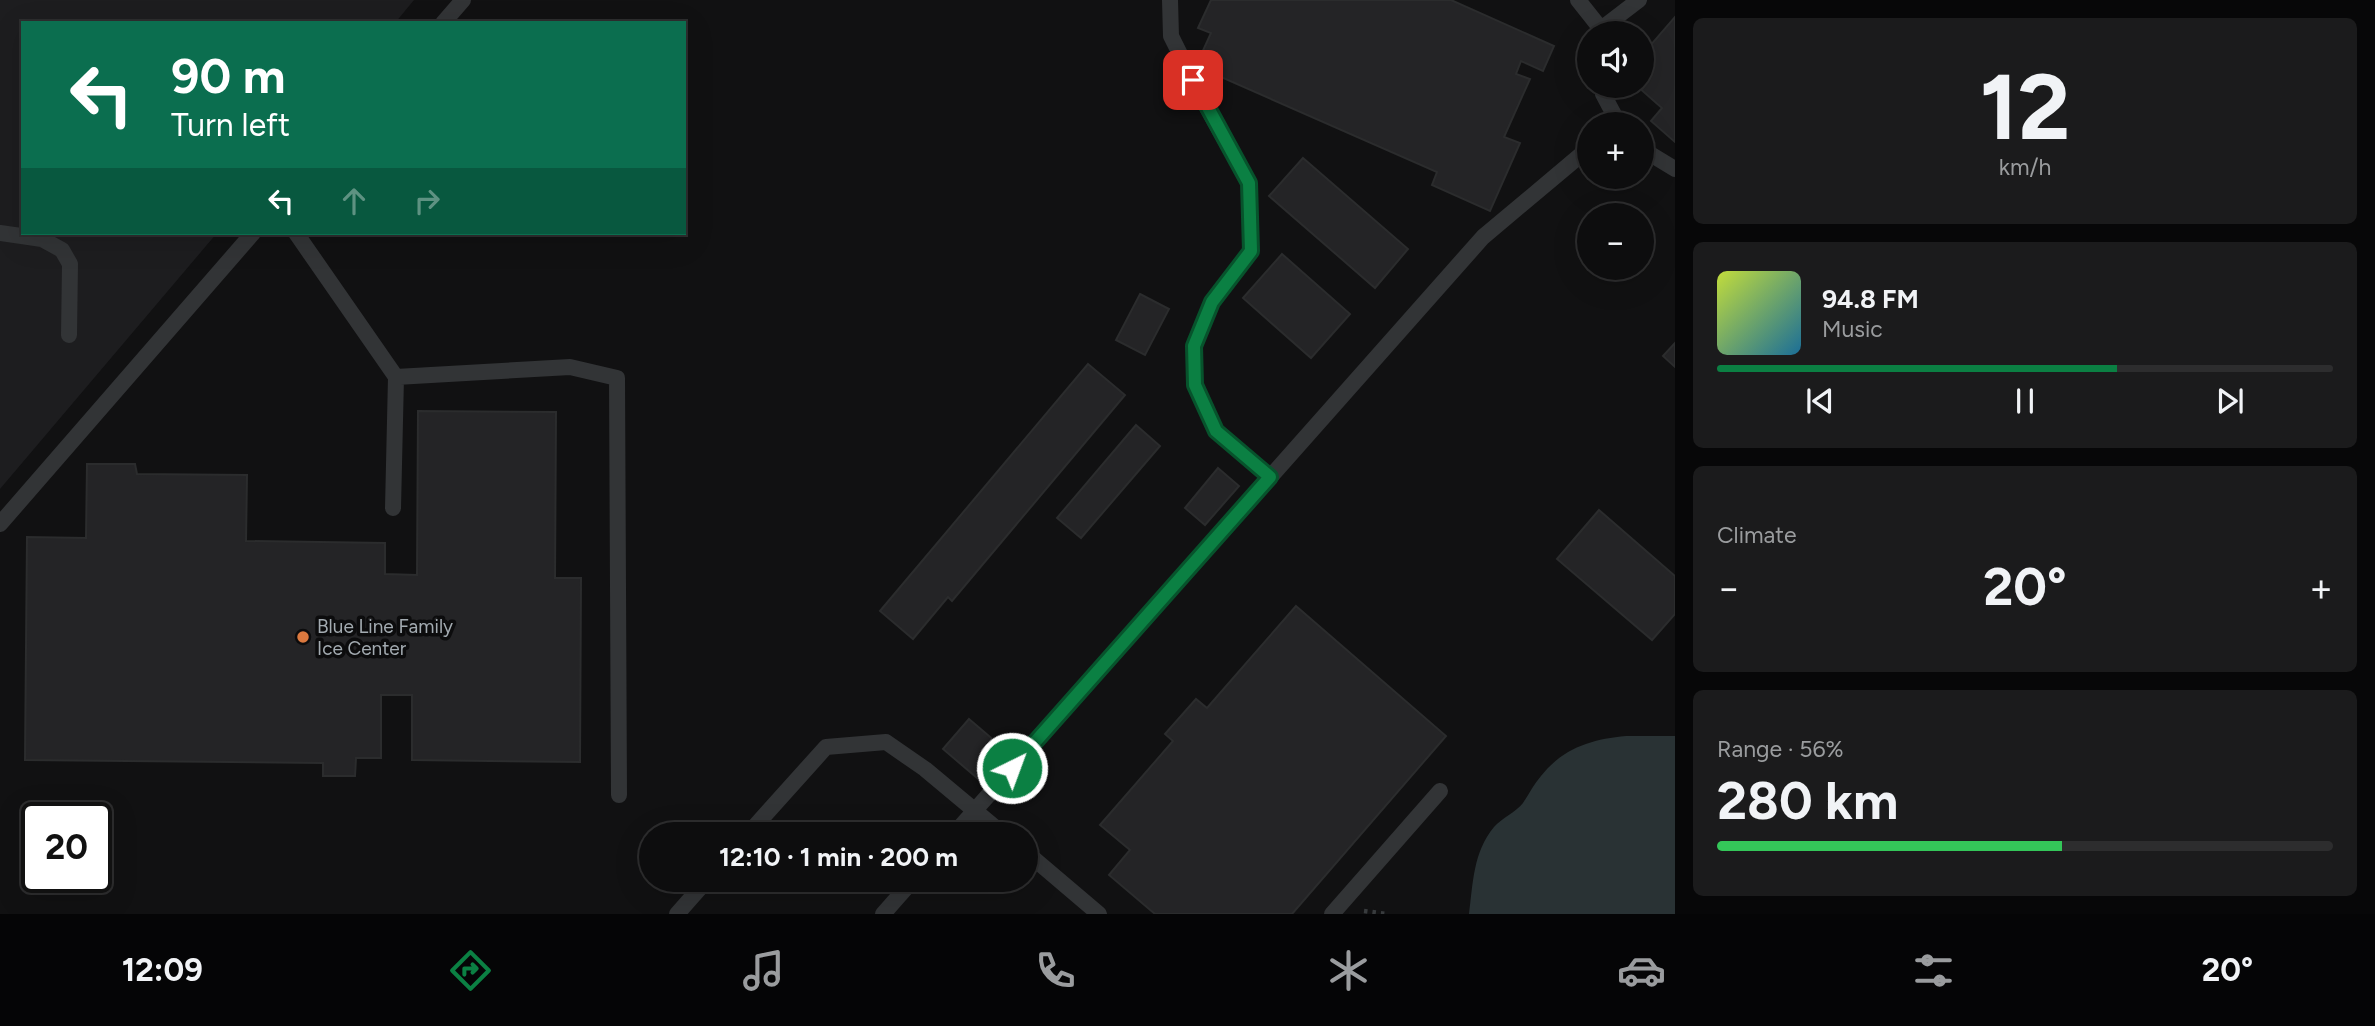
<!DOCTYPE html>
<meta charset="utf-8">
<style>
:root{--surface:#0d0d0e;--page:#1b1b1c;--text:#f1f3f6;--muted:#9a9c9e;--line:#2d2d2e;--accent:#0b8043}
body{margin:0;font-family:Figtree,sans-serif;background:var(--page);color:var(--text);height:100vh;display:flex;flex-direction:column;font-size:26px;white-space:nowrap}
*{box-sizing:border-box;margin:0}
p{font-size:23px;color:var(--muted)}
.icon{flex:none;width:38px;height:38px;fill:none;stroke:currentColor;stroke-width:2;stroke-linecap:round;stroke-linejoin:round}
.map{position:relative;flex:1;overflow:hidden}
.side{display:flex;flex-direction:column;gap:18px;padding:18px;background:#070708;width:700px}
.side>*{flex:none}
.guide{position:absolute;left:21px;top:21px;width:665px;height:214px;border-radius:0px;box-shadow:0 7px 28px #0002,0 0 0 2px var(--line);background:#0b6e4f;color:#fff;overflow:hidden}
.fabs{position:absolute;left:1577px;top:21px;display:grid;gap:14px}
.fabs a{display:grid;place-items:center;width:77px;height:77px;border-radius:50%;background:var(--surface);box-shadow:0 7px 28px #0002,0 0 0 2px var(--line);font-size:35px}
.speed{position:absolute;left:21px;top:802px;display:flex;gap:14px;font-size:35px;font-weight:700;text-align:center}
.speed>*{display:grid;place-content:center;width:91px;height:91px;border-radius:50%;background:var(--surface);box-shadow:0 7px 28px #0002,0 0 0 2px var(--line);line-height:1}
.speed .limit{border:4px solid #111;border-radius:10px;background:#fff;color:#111}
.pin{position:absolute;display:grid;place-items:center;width:60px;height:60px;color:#fff;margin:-30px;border-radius:14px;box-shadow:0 4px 10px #0006}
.me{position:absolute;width:77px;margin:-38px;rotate:42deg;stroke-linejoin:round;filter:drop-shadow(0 0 5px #0008)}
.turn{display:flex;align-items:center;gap:24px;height:147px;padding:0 35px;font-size:32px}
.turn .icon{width:91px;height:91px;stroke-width:2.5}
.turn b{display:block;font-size:49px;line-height:60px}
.lanes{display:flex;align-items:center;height:66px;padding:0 35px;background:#0003;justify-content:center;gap:35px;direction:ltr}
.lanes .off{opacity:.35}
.big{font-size:52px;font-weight:700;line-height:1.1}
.side .card{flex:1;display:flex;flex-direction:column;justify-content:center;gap:10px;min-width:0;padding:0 24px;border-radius:10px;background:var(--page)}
.side .dial{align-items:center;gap:0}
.dial b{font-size:91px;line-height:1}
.song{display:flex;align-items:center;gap:21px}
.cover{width:84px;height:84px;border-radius:10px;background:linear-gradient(135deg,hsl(70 70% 55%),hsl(200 70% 35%))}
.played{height:7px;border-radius:4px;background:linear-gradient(90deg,var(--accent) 65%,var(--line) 65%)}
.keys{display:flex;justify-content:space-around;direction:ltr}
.heat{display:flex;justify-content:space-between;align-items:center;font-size:38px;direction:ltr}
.charge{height:10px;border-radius:5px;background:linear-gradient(90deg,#34c759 56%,var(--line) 0)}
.trip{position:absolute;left:639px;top:822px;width:399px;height:70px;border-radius:35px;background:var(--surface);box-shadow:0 7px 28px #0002,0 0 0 2px var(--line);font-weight:700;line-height:70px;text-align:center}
.dock{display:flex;height:112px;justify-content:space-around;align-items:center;background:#050506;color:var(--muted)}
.dock .icon{width:49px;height:49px}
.dock .on{color:var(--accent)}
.dock b{font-size:32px;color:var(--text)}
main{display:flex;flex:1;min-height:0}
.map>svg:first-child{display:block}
</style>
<main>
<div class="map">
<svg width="1675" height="914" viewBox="0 0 1675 914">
<rect width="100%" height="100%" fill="#111112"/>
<path fill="#1d1d1f" d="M 0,0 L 414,0 L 395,23 L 23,23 L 23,233 L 217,233 L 0,489 Z"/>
<path fill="#293234" d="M 1626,736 L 1675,736 L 1675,914 L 1469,914 C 1473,884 1473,852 1494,827 C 1502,818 1516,812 1523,803 C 1529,794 1534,784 1541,776 C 1563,748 1592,739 1626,736 Z"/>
<path fill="#242426" stroke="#2b2c2d" stroke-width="2" d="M 1211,0 L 1451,0 L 1554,46 L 1543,71 L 1521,61 L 1516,74 L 1530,79 L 1504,137 L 1520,143 L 1490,211 L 1432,185 L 1437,172 L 1196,66 L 1211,33 L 1198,28 Z
M 1675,17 L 1675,142 L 1651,121 L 1662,108 L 1637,86 L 1642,86 L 1642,55 Z
M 1303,158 L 1408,249 L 1375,288 L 1269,196 Z
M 1282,254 L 1350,314 L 1311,358 L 1243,298 Z
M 1140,294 L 1169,309 L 1145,355 L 1116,340 Z
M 1675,343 L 1675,367 L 1663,356 Z
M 1088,364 L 1125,395 L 952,601 L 948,597 L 913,639 L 880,611 Z
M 418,411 L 556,412 L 555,578 L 581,578 L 580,762 L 412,760 L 412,695 L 381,695 L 381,758 L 356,758 L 355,776 L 323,776 L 323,763 L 25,760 L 27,537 L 86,538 L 87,464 L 135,464 L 137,474 L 247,475 L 246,541 L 385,543 L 385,574 L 417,575 Z
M 1136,425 L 1160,446 L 1081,538 L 1057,518 Z
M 1218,468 L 1239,486 L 1205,525 L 1185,508 Z
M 1599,510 L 1675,576 L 1675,614 L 1652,640 L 1557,559 Z
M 1296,606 L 1446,736 L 1292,914 L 1155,914 L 1109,875 L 1130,850 L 1100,825 L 1173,741 L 1165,734 L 1196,699 L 1207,708 Z
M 969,719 L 1009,753 L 983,783 L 943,749 Z"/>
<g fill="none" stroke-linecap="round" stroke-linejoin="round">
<path stroke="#383b3d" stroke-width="4.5" stroke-dasharray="3.5 5" stroke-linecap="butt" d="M 1364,911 L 1387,914"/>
<path stroke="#323436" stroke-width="16" d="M 1170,0 L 1171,36 L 1204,102 L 1249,183 L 1251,251 L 1212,302 L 1194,346 L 1195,385 L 1216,431 L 1270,477
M 1578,0 L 1601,29 L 1601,33
M 443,23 L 463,0
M 1601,29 L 1639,0
M 1603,86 L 1603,94 L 1619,124
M 1642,149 L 1675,169
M 0,233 L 42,239 L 62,250 L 70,264 L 69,335
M 296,233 L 396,377 L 393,508
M 396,377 L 570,367 L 617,378 L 619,795
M 0,524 L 253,233
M 747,835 L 826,747 L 886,742 L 925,769 L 1004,835
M 953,835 L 1483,237 L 1589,148
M 1026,852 L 1099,914
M 677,914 L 707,880
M 883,914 L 913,880
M 1332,914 L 1440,791"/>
</g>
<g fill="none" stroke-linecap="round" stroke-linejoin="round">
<defs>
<path id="route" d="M 1012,768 L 1270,477 L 1216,431 L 1195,385 L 1194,346 L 1212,302 L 1251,251 L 1249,183 L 1193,80"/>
</defs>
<use href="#route" stroke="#07532c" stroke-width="18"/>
<use href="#route" stroke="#0b8043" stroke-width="12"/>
</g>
<circle fill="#db793f" stroke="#0c0c0d" stroke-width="2.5" cx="303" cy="637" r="7"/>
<g text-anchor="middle" stroke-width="7" stroke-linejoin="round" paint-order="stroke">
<g font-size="19" fill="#a3abb1" stroke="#0c0c0d" text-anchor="start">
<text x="317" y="633">Blue Line Family<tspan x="317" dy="22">Ice Center</tspan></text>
</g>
</g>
</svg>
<div class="fabs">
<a><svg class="icon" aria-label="sound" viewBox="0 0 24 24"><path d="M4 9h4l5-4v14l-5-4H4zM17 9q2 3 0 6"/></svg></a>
<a>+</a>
<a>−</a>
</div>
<div class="speed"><div class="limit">20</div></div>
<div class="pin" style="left:1193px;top:80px;background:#d93025"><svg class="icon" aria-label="arrive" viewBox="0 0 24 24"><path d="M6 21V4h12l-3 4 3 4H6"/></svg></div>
<svg class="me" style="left:1012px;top:768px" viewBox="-20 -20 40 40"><circle r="17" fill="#0b8043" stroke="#fff" stroke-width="3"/><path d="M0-11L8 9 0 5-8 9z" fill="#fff"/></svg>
<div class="trip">12:10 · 1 min · 200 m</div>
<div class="guide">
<div class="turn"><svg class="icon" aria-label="left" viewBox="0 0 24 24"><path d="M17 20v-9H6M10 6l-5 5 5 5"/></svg><div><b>90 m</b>Turn left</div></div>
<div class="lanes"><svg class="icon" aria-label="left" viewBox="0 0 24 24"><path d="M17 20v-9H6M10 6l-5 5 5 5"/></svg><svg class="icon off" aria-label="ahead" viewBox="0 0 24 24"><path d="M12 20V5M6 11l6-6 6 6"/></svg><svg class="icon off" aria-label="right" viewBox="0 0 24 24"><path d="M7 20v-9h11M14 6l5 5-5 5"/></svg></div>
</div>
</div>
<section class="side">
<div class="card dial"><b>12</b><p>km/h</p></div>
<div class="card">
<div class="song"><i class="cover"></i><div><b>94.8 FM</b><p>Music</p></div></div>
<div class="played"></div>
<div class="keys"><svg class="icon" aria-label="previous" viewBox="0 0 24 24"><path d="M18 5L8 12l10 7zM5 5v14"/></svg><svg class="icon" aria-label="pause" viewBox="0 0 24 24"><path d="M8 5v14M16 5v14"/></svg><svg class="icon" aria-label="next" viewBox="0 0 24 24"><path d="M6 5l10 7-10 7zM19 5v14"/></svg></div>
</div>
<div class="card"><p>Climate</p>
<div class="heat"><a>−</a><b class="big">20°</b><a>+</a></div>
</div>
<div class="card"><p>Range · 56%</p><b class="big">280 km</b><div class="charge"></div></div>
</section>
</main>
<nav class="dock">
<b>12:09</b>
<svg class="icon on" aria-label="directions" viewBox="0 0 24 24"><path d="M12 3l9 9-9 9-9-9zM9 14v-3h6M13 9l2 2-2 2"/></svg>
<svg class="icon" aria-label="music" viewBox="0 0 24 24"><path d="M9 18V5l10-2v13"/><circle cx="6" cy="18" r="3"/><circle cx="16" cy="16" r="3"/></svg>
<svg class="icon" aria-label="phone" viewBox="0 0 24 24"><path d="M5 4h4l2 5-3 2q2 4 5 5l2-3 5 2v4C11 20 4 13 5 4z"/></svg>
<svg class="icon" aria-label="climate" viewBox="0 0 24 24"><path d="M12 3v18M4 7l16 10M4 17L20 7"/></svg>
<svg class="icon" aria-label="car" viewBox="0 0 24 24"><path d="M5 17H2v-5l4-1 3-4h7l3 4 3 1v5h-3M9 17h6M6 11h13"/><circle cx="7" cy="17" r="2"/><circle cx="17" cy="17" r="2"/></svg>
<svg class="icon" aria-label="filters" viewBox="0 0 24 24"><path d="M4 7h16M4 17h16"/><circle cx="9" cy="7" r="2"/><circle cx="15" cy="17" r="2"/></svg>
<b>20°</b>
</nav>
